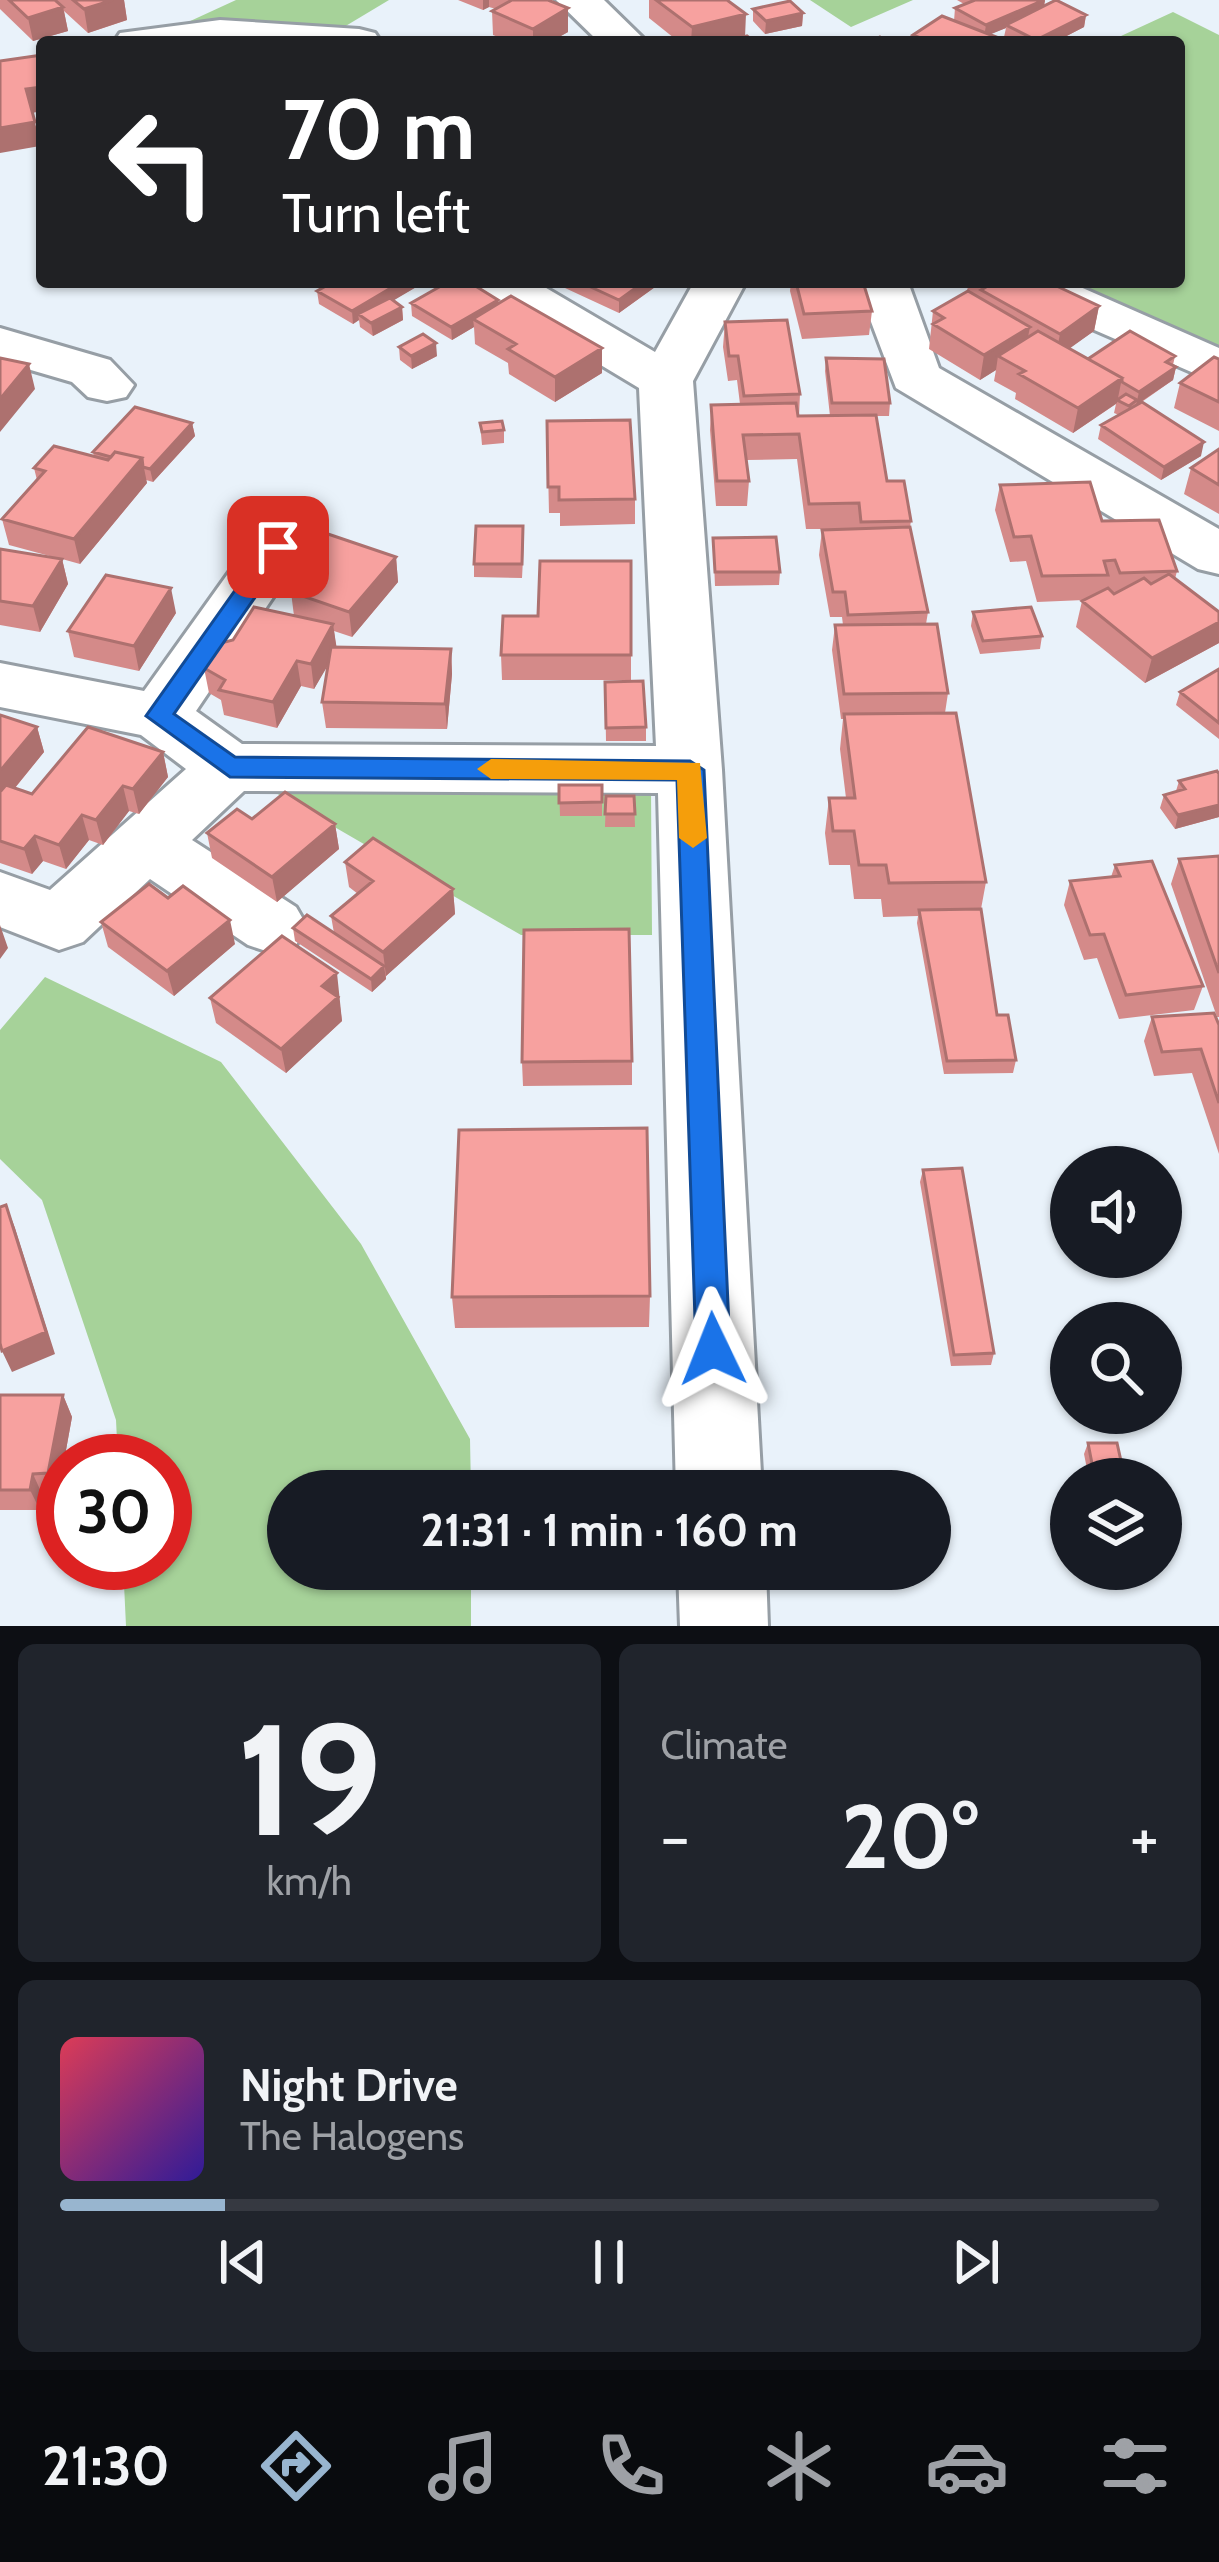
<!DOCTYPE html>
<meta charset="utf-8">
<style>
:root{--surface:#171b24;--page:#20242c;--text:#f1f3f6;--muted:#9ea1a6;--line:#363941;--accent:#98b5cf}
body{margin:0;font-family:Cabin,sans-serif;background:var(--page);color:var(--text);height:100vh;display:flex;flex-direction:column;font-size:45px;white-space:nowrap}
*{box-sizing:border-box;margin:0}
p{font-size:39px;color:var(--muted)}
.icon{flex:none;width:66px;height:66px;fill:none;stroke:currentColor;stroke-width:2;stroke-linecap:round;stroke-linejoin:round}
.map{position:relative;height:1626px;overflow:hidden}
.details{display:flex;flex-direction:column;gap:18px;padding:18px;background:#0d0f14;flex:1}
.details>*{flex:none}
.top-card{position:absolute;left:36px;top:36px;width:1149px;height:252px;border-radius:12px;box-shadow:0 3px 9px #0004;background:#202124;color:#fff;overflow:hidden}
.controls{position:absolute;left:1050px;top:1146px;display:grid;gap:24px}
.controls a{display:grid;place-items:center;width:132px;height:132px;border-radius:50%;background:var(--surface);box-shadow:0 3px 9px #0004;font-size:60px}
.speed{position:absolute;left:36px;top:1434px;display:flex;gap:24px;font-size:60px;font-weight:700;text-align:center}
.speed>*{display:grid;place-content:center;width:156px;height:156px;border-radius:50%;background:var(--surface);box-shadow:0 3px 9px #0004;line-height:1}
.speed .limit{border:18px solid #d22;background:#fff;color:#111}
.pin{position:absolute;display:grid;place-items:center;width:102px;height:102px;color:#fff;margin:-51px;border-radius:24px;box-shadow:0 6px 18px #0006}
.me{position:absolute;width:132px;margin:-66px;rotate:358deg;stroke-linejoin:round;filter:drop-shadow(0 0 9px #0008)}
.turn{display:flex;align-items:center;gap:42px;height:252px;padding:0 48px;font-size:54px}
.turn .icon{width:156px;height:156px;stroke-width:2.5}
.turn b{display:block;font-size:84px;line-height:102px}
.big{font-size:90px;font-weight:700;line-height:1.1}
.details .widget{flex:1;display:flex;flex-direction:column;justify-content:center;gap:18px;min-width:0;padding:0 42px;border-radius:18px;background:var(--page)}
.details .dial{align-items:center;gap:0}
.dial b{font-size:156px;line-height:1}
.song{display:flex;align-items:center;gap:36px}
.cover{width:144px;height:144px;border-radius:18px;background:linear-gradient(135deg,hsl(350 70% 55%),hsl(250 70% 35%))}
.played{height:12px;border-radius:6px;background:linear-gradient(90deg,var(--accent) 15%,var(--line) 15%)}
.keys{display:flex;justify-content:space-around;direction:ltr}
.heat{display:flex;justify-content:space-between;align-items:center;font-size:66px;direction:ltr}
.details .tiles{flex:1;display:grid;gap:18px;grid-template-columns:1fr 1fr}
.widget:last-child{grid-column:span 2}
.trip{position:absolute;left:267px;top:1470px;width:684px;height:120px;border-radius:60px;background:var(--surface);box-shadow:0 3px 9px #0004;font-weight:700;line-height:120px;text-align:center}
.menu{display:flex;height:192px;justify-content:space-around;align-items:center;background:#090b0e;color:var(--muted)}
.menu .icon{width:84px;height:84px}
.menu .selected{color:var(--accent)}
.menu b{font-size:54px;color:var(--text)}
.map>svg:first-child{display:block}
</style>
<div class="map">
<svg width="1219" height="1626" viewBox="0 0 1219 1626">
<rect width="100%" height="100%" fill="#e9f2fa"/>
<path fill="#a6d299" d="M 236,0 L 389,0 L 344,27 L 247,20 L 186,23 Z
M 810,0 L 913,0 L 851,27 Z
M 1173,12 L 1219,35 L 1219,350 L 1068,282 L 1179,282 L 1179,42 L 1108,42 Z
M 269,789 L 651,789 L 652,935 L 521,935 Z
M 45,977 L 221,1062 L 361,1244 L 470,1439 L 471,1491 L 288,1491 L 288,1569 L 471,1569 L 471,1626 L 126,1626 L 123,1563 L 165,1563 L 165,1461 L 118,1461 L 116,1420 L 42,1200 L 0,1159 L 0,1030 Z"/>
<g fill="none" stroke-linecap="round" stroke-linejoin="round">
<defs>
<path id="minor" d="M 556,0 L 604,0 L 647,42 L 599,42 Z
M 220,20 L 359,29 L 375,33 L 381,42 L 114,42 L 120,33 Z
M 473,282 L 536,282 L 655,352 L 694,282 L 746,282 L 693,381 L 722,770 L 762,1491 L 676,1491 L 658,793 L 244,791 L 192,840 L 296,907 L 307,926 L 296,945 L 272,953 L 248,945 L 150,879 L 83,942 L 59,950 L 0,927 L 0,872 L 50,890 L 186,769 L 141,735 L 0,707 L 0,663 L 144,691 L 257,533 L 278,528 L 299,533 L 307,547 L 196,711 L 242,744 L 656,746 L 639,388 L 481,293 Z
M 856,282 L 908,282 L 939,368 L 1219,529 L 1219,574 L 1198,569 L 896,388 Z
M 1001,282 L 1069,282 L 1219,348 L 1219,384 L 1009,293 Z
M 0,328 L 110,360 L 134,385 L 126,397 L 107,401 L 88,397 L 72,382 L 0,361 Z
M 678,1569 L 766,1569 L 768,1626 L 680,1626 Z"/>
</defs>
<use href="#minor" stroke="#969ea5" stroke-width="6"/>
<use href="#minor" fill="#fff" fill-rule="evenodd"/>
</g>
<path fill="#d48a89" d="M 0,0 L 124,0 L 127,20 L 88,33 L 64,11 L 68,31 L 33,41 L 0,9 Z
M 458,0 L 548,0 L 568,32 L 550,42 L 510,42 L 493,35 L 492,11 L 496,9 L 489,7 L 483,10 Z
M 649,0 L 727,0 L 726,42 L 679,42 L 649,18 Z
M 957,0 L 1045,0 L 1044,6 L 1086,15 L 1084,27 L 1055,42 L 1014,42 L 1004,37 L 1006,28 L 990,34 L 1009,42 L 912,42 L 913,35 L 954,21 L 955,8 L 964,4 Z
M 753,9 L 803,13 L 802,26 L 765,34 L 753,21 Z
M 565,282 L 662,282 L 619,313 L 565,288 Z
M 791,282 L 863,282 L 872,311 L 869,335 L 802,339 L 790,291 Z
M 969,282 L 1048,282 L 1099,306 L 1094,331 L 1069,348 L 1088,359 L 1175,356 L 1173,365 L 1176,367 L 1173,380 L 1136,406 L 1201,456 L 1161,480 L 1098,439 L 1101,425 L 1119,415 L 1114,413 L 1116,404 L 1073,433 L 1015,399 L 1016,393 L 994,381 L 996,370 L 980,380 L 929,349 L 933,311 L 967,291 Z
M 418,286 L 393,300 L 402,307 L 403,320 L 373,336 L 360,327 L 359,320 L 353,324 L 319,304 L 317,291 Z
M 498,300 L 499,304 L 602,373 L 555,402 L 509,374 L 508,363 L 475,344 L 474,327 L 452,340 L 412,316 L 411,303 Z
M 725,322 L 800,394 L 799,416 L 830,416 L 825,371 L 826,358 L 890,403 L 889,416 L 876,416 L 887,481 L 911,521 L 910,527 L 928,612 L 926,624 L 948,693 L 945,713 L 986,882 L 981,909 L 997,1015 L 1016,1060 L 1013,1073 L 944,1074 L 917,923 L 918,916 L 883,917 L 881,899 L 854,899 L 850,865 L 829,865 L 825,833 L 829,798 L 846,798 L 840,749 L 843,719 L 841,719 L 832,650 L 835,625 L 843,625 L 842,617 L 830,617 L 819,555 L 822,530 L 856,529 L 806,529 L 797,459 L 746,460 L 749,481 L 747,506 L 716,506 L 710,430 L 711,405 L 740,404 L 737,380 L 728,381 L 723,347 Z
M 399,347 L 437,356 L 412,369 L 400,360 Z
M 1219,359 L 1219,431 L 1174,408 L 1180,383 Z
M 547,421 L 635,499 L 635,524 L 560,526 L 560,513 L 549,513 Z
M 192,423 L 195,436 L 153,482 L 146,480 L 147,483 L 80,564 L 62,559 L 68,584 L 40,632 L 0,625 L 0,549 L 57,558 L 9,545 L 2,519 L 37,480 L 34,468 L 94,457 L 93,452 Z
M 480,423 L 504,430 L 504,443 L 482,445 Z
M 1219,449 L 1219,514 L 1184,494 L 1191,468 Z
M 1000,485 L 1177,571 L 1175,579 L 1219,643 L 1145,683 L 1076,627 L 1082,601 L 1084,600 L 1037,602 L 1026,561 L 1010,562 L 995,510 Z
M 713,538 L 780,572 L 779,585 L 715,586 Z
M 524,540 L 522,578 L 474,577 L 474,564 Z
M 396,557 L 398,582 L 352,637 L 334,631 L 336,647 L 451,649 L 452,674 L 447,729 L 326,728 L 322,702 L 328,664 L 314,689 L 301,686 L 277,728 L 224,715 L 221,700 L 209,693 L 204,668 L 233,640 L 294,616 L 291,592 L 302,578 L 299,562 Z
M 631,561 L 631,680 L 502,680 L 501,655 L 538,616 Z
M 973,612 L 1042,636 L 1040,649 L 980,654 L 971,626 Z
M 176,613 L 139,671 L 74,657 L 68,631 Z
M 1219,669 L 1219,739 L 1176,705 L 1180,692 Z
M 605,682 L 646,727 L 646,741 L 606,741 Z
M 0,715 L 37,727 L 44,752 L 15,788 L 32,794 L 163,752 L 168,777 L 139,814 L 129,811 L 103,845 L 89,840 L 66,869 L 43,861 L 32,874 L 0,863 Z
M 1219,774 L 1219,817 L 1175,829 L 1160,808 L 1164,795 L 1176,791 L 1179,781 Z
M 559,785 L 602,785 L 602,816 L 560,816 Z
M 606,796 L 634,796 L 635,827 L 605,827 Z
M 252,819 L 335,824 L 339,849 L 277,902 L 212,858 L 207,833 Z
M 1219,856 L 1219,1017 L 1217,1017 L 1171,884 L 1179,859 Z
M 345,862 L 453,889 L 455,914 L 386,976 L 386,979 L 372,992 L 295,941 L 293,928 L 334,933 L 331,916 L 358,894 L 349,887 Z
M 1115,865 L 1203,986 L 1194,1010 L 1119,1019 L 1097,958 L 1084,960 L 1064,905 L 1070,881 L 1111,877 Z
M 101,922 L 235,944 L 174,996 L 108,947 Z
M 340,997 L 339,999 L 342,1021 L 286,1073 L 216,1023 L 210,998 Z
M 1152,1017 L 1219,1025 L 1219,1154 L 1192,1073 L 1154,1076 L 1144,1041 Z
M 632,1061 L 632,1085 L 523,1086 L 522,1062 Z
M 923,1170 L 994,1353 L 991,1365 L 951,1366 L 920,1182 Z
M 650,1296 L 649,1327 L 455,1328 L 452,1297 Z
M 0,1395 L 63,1395 L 72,1417 L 58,1494 L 42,1494 L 40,1510 L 0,1510 Z
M 1088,1443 L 1125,1479 L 1089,1479 L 1084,1454 Z"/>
<path fill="#ad716f" d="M 113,0 L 124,0 L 127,20 L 88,33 L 84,9 Z
M 483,0 L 489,0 L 489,7 L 483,10 Z
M 1045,0 L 1043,12 L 1006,25 L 1006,28 L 984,37 L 986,25 Z
M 63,7 L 68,31 L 33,41 L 28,18 Z
M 568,8 L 568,32 L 550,42 L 533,42 L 533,29 Z
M 803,13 L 802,26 L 765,34 L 766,21 Z
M 746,14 L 745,37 L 726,42 L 691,42 L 692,27 Z
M 1086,15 L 1084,27 L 1055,42 L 1036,42 L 1036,40 Z
M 42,87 L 42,111 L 32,113 L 26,89 Z
M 35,122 L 40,146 L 0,153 L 0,128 Z
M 401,282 L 417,282 L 418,286 L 364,318 L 358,314 L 359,320 L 353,324 L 352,311 Z
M 644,282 L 662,282 L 619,313 L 619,300 Z
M 498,300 L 499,313 L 473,319 L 474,327 L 452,340 L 451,327 Z
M 1099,306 L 1094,331 L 1055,359 L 1060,334 Z
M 402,307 L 403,320 L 373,336 L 371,323 Z
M 1030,327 L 1025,352 L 998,356 L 996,370 L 980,380 L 984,355 Z
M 436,343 L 437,356 L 412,369 L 411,356 Z
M 602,348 L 602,373 L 555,402 L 555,377 Z
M 29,364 L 35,389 L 0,432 L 0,399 Z
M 1176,367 L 1173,380 L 1136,405 L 1139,392 Z
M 1122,378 L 1117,403 L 1073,433 L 1078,408 Z
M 192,423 L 195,436 L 153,482 L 150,469 Z
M 1204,442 L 1201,456 L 1161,480 L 1164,467 Z
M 142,458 L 147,483 L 80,564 L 74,539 Z
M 396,557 L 398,582 L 352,637 L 349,612 Z
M 62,559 L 68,584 L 40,632 L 33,606 Z
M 171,588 L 176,613 L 139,671 L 134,646 Z
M 1219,622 L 1219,643 L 1145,683 L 1152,658 Z
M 333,624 L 337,650 L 314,689 L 311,664 Z
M 451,649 L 452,674 L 447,729 L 445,704 Z
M 297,661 L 301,686 L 277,728 L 273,702 Z
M 37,727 L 44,752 L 0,806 L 0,771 Z
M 163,752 L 168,777 L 139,814 L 133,789 Z
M 123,786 L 129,811 L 103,845 L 96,820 Z
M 1219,805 L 1219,817 L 1175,829 L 1178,815 Z
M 82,815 L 89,840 L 66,869 L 59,845 Z
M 335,824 L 339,849 L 277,902 L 272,877 Z
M 35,836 L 43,861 L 32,874 L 24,849 Z
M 453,889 L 455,914 L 386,976 L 383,952 Z
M 230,920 L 235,944 L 174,996 L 167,971 Z
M 0,925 L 8,948 L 0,959 Z
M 384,966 L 386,979 L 372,992 L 371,979 Z
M 337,973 L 342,1021 L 286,1073 L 281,1049 L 322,986 Z
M 6,1205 L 15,1228 L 55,1354 L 12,1372 L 2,1351 Z
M 63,1395 L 72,1417 L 58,1494 L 48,1473 Z
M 33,1474 L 42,1494 L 40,1510 L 30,1490 Z"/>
<path fill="#f7a19f" stroke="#ad716f" stroke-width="3" d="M 9,0 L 55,0 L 63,7 L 28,18 Z
M 73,0 L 113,0 L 84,9 Z
M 512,0 L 548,0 L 568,8 L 533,29 L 492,11 Z
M 656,0 L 727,0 L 746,14 L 692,27 Z
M 975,0 L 1044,0 L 986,25 L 955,8 Z
M 1056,0 L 1086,15 L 1036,40 L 1006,25 Z
M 790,1 L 803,13 L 766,21 L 753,9 Z
M 942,16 L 1009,42 L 930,42 L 913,35 Z
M 747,36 L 755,42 L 728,42 Z
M 880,37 L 890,42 L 870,42 Z
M 42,55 L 42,87 L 26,89 L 35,122 L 0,128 L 0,61 Z
M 333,282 L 401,282 L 352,311 L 317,291 Z
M 448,282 L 469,282 L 498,300 L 451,327 L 411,303 Z
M 580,282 L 644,282 L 619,300 Z
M 796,282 L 863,282 L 872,311 L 804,314 Z
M 980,282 L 1048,282 L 1099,306 L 1060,334 L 981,290 L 986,287 Z
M 968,291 L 1030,327 L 984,355 L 933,324 L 944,318 L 933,311 Z
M 511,296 L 602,348 L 555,377 L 508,349 L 516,344 L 473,319 Z
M 390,298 L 402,307 L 371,323 L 358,314 Z
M 787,320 L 800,394 L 744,396 L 738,356 L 729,356 L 725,322 Z
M 1038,331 L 1122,378 L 1078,408 L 1019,374 L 1025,371 L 998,356 Z
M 1130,331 L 1175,356 L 1166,362 L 1176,367 L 1139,392 L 1122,382 L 1122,378 L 1088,359 Z
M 423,334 L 436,343 L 411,356 L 399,347 Z
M 1214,357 L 1219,359 L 1219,402 L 1180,383 Z
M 0,358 L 29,364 L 0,399 Z
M 826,358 L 884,359 L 890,403 L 832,403 Z
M 1126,394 L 1137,400 L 1129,406 L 1117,400 Z
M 1142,402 L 1204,442 L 1164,467 L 1101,425 Z
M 796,403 L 798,416 L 876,415 L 887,481 L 904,481 L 911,521 L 861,522 L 859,503 L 809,504 L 799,434 L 743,435 L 749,481 L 717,481 L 711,405 Z
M 135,407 L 192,423 L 150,469 L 143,467 L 142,458 L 115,452 L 111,457 L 93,452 Z
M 630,420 L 635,499 L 559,500 L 559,487 L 548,487 L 547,421 Z
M 502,421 L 504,430 L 482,432 L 480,423 Z
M 54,446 L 108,460 L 115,452 L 142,458 L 74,539 L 2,519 L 45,471 L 34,468 Z
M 1219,449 L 1219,485 L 1191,468 Z
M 1090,482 L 1102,521 L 1159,520 L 1177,571 L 1120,573 L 1115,560 L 1104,561 L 1108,575 L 1042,576 L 1031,536 L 1014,537 L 1000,485 Z
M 476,526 L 523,526 L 522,564 L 474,564 Z
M 910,527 L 928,612 L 848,615 L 845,592 L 833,592 L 822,530 Z
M 325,533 L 396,557 L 349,612 L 291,592 L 312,567 L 299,562 Z
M 776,537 L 780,572 L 715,572 L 713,538 Z
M 0,549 L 62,559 L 33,606 L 0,601 Z
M 540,561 L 631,561 L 631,655 L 501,655 L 503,616 L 538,616 Z
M 1169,574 L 1219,612 L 1219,622 L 1152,658 L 1082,601 L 1108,588 L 1114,594 L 1144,578 L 1151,584 Z
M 106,575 L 171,588 L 134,646 L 68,631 Z
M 254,607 L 333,624 L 311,664 L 297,661 L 273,702 L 219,690 L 225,680 L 204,668 L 205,654 L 217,644 L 233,640 Z
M 1031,607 L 1042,636 L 983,641 L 973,612 Z
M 937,624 L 948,693 L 844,694 L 835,625 Z
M 331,647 L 451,649 L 445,704 L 322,702 Z
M 1219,669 L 1219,723 L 1180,692 Z
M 643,681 L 646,727 L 606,728 L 605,682 Z
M 956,713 L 986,882 L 889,883 L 886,865 L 859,865 L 854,831 L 833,831 L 829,798 L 855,798 L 844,714 Z
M 0,715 L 37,727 L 0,771 Z
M 88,727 L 163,752 L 133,789 L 123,786 L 96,820 L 82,815 L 59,845 L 35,836 L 24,849 L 0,841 L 0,792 L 6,785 L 32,794 Z
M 1217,771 L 1219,774 L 1219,805 L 1178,815 L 1164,795 L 1185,789 L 1179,781 Z
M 559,785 L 602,785 L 602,802 L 559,803 Z
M 285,792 L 335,824 L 272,877 L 207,833 L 237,809 L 252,819 Z
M 606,796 L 634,796 L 635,814 L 605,814 Z
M 373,838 L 453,889 L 383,952 L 331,916 L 373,881 L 345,862 Z
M 1219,856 L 1219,973 L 1179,859 Z
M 1152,861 L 1203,986 L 1126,995 L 1104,934 L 1090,935 L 1070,881 L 1120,876 L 1115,865 Z
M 149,884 L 168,898 L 183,886 L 230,920 L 167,971 L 101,922 Z
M 981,909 L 997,1015 L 1008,1015 L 1016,1060 L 947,1061 L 919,910 Z
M 307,915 L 384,966 L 371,979 L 293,928 Z
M 629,929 L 632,1061 L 522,1062 L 524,930 Z
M 282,936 L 337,973 L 322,986 L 338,997 L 281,1049 L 210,998 Z
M 1214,1013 L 1219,1025 L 1219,1103 L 1201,1049 L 1162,1052 L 1152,1017 Z
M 647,1128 L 650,1296 L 452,1297 L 459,1130 Z
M 962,1168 L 994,1353 L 954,1355 L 923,1170 Z
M 6,1205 L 46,1332 L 2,1351 L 0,1343 L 0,1207 Z
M 0,1395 L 63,1395 L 48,1473 L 33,1474 L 30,1490 L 0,1490 Z
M 1088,1443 L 1117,1443 L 1125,1479 L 1095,1479 Z"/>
<path fill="#1a73e8" stroke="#114b97" stroke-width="3" d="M 278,539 L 290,547 L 174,714 L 235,757 L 690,761 L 704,770 L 730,1349 L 725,1360 L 713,1365 L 701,1360 L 696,1349 L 677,780 L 230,777 L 146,716 L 270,541 Z"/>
<path fill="#f59e0b" d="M 491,759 L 700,763 L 707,838 L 693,848 L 679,838 L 677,780 L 491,779 L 477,769 Z"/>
</svg>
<div class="controls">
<a><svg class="icon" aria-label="sound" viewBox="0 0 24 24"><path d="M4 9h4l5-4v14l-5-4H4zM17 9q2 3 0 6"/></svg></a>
<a><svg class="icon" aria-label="search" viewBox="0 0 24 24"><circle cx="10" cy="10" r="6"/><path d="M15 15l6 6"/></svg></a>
<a><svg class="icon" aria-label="layers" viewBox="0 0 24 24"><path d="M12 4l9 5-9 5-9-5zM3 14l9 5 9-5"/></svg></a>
</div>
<div class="speed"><div class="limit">30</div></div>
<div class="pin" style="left:278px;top:547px;background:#d93025"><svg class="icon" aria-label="arrive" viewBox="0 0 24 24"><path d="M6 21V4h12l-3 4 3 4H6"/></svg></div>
<svg class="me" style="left:713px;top:1349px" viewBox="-20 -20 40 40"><path d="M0-17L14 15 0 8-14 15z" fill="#1a73e8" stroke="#fff" stroke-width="4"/></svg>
<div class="trip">21:31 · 1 min · 160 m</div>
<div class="top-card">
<div class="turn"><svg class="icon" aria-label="left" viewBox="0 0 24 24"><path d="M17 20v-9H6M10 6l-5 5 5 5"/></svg><div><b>70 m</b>Turn left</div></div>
</div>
</div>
<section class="details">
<div class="tiles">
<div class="widget dial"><b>19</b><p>km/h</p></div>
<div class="widget"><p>Climate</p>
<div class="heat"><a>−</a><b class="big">20°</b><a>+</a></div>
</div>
<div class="widget">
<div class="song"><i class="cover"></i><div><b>Night Drive</b><p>The Halogens</p></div></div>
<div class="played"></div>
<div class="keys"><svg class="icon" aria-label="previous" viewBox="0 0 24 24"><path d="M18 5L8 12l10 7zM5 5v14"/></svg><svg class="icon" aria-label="pause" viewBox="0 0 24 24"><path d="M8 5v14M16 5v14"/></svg><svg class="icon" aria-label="next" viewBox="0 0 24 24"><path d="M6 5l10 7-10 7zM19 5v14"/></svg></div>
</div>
</div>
</section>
<nav class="menu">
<b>21:30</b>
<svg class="icon selected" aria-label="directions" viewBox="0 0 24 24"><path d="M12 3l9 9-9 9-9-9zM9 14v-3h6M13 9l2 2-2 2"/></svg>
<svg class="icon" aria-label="music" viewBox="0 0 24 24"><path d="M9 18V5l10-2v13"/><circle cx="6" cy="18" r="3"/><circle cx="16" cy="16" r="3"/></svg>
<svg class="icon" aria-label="phone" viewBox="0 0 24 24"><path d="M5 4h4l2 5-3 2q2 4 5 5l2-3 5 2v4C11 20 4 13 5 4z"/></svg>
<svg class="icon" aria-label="climate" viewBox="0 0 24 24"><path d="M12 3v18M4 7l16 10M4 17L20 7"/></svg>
<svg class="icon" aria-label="car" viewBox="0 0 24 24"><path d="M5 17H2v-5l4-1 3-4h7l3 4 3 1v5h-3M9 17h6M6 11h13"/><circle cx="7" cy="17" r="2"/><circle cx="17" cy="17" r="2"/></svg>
<svg class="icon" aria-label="filters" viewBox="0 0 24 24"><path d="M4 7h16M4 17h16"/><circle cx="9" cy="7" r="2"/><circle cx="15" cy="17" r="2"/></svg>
</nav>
